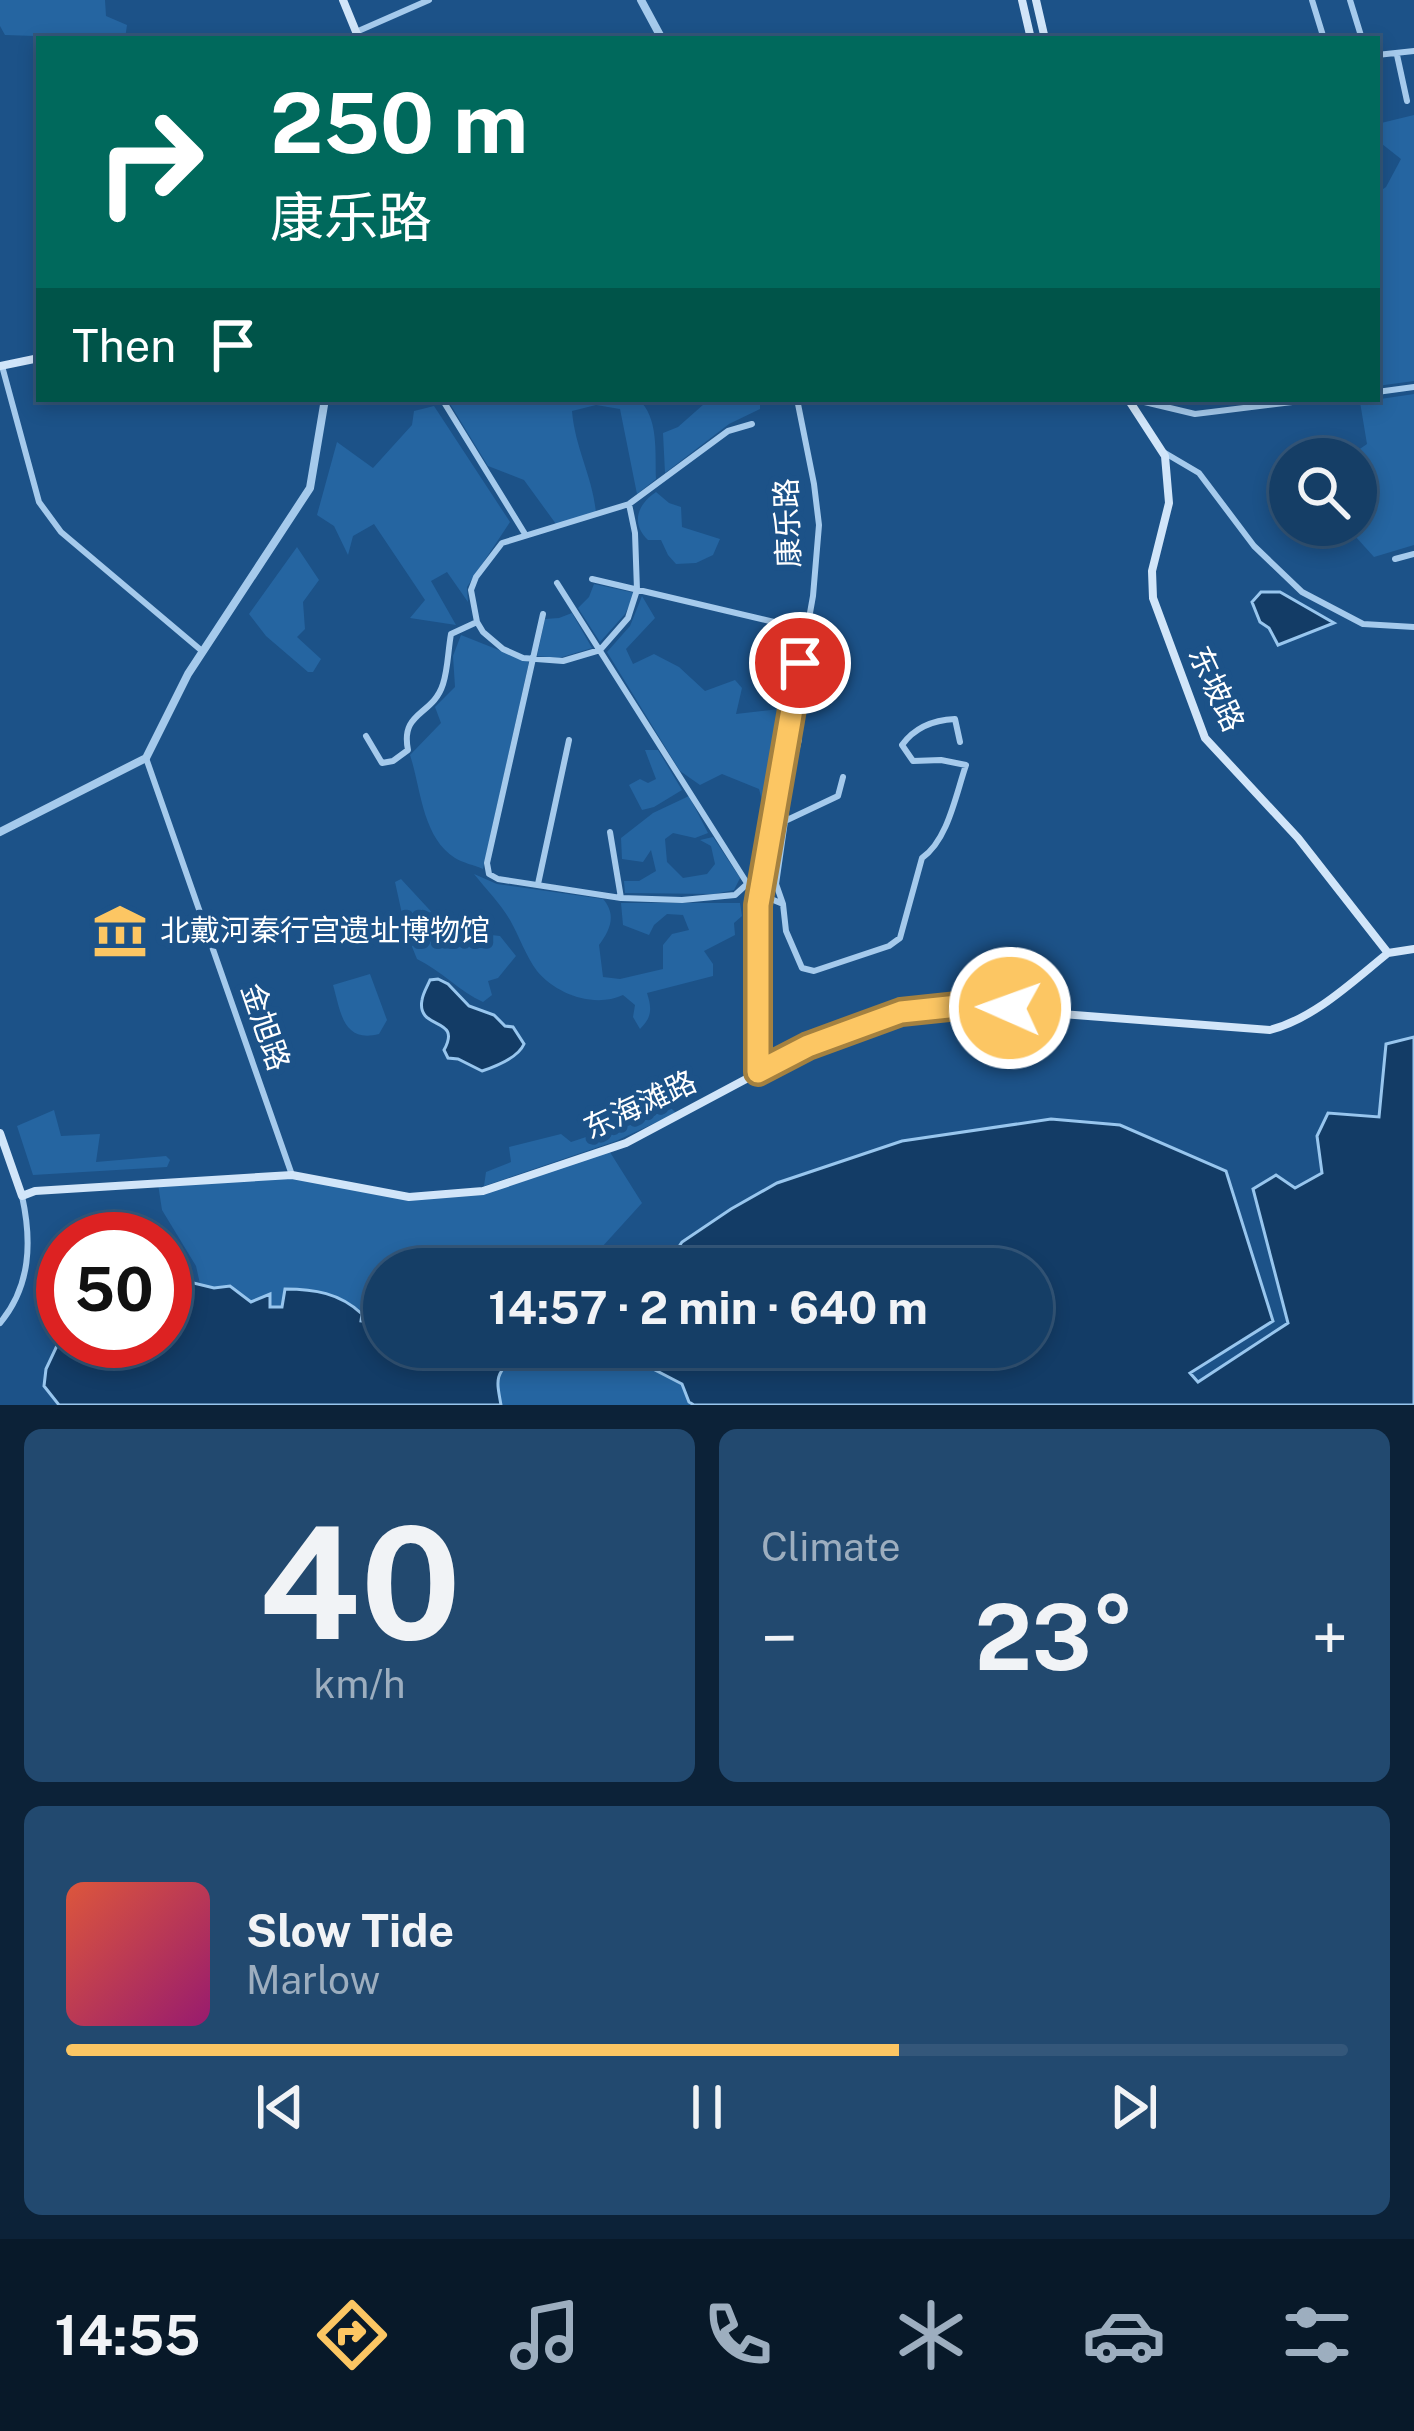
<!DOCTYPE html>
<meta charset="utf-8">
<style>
:root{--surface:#153e66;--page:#22496f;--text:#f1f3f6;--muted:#9daebf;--line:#34577a;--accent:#fcc663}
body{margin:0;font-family:"Public Sans","Noto Sans SC",sans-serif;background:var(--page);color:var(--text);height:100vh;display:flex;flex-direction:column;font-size:45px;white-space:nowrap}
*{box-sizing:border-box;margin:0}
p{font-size:39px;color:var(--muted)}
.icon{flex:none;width:66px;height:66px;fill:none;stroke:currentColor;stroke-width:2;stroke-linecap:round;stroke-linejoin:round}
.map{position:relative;height:1405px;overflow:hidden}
.side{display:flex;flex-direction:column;gap:24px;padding:24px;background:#0c2238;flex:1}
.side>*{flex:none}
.banner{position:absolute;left:36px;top:36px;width:1344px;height:366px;border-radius:0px;box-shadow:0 6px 18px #0003,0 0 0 3px var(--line);background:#00695c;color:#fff;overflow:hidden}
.fabs{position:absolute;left:1269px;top:438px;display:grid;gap:24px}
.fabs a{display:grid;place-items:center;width:108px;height:108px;border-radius:50%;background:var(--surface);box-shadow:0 6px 18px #0003,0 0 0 3px var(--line);font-size:60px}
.speed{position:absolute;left:36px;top:1212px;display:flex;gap:24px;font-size:60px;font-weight:700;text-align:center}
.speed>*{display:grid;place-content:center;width:156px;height:156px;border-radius:50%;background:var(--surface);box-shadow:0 6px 18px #0003,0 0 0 3px var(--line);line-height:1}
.speed .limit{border:18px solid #d22;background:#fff;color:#111}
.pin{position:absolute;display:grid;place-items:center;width:102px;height:102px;color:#fff;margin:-51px;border:6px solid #fff;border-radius:50%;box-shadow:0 3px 12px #0007}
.me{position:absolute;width:132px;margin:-66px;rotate:272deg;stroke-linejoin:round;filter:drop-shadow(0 0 9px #0008)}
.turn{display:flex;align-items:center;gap:42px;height:252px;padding:0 36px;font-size:54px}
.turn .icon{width:156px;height:156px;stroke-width:2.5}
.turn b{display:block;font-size:84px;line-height:102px}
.then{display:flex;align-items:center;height:114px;padding:0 36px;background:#0003;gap:24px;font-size:45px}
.big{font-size:90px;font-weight:700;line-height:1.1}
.side .tile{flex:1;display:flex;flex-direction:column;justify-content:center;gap:18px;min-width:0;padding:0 42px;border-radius:18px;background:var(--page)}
.side .dial{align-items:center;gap:0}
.dial b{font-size:156px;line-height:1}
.song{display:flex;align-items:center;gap:36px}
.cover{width:144px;height:144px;border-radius:18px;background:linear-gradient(135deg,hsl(10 70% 55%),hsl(320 70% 35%))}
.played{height:12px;border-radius:6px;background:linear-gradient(90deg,var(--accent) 65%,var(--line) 65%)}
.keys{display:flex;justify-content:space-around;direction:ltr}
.heat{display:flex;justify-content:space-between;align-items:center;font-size:66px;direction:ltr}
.side .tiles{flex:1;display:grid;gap:24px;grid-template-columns:1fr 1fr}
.tile:last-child{grid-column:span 2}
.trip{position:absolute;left:363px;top:1248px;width:690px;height:120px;border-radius:60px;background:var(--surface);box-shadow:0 6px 18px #0003,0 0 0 3px var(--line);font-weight:700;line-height:120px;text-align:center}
.dock{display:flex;height:192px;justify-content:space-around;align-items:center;background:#081929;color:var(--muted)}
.dock .icon{width:84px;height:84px}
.dock .selected{color:var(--accent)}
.dock b{font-size:54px;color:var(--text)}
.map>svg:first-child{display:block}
</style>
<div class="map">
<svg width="1414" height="1405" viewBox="0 0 1414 1405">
<rect width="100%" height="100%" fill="#1c5288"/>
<path fill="#2565a1" d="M 0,0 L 105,0 L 106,16 L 127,25 L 125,39 L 5,35 L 0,26 Z
M 1414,115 L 1414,381 L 1377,386 L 1377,193 L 1386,187 L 1401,159 L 1377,140 L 1377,124 Z
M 1414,394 L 1414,545 L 1374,557 L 1345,525 L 1356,525 L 1356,459 L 1345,459 L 1367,444 L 1360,402 Z
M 447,399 L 638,399 C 659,417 655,453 656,479 L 637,494 L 620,409 L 596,405 L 572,411 C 575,448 593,478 596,513 L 556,524 L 524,480 L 488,466 Z
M 702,399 L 760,399 L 760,409 L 729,424 L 665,473 L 663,433 L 678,427 L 704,404 Z
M 434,406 L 510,522 L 467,587 L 468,602 L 447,572 L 431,581 L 456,625 L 410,618 L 425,600 L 374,524 L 353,536 L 348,555 L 334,526 L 317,515 L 337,442 L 373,468 L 412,425 L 414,411 Z
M 656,492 L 669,503 L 681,507 L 682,527 L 720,539 L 713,555 L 696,563 L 676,564 L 668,555 L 661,540 L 648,540 C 630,523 638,504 656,492 Z
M 297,547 L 319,580 L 303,602 L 305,629 L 297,637 L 321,659 L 313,672 L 308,672 L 266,636 L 249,614 Z
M 594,584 L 635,593 L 625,614 L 600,642 L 578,608 L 589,597 Z
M 642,596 L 655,618 L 626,649 L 633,664 L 654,654 L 679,667 L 705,691 L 735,680 L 742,688 L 736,714 L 788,708 L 767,819 L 759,789 L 722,774 L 700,785 L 680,771 L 607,652 L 630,626 Z
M 572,613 L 592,648 L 559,658 L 537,656 L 545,619 L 559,618 Z
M 461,635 L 529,662 L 483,869 C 474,865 463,863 455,858 C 422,837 421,788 410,755 L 441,723 L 435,707 L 455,687 L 453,656 Z
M 645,750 L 658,750 L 682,790 L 654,807 L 642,810 L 629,785 L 640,779 L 648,783 L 656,779 Z
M 689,796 L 708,833 L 695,838 L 673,833 L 665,839 L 667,862 L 683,878 L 707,874 L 715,864 L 711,846 L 700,840 L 713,837 L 740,878 L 734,890 L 714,894 L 625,893 L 624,881 L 639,881 L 656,871 L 651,850 L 643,862 L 622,859 L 621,838 L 653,813 Z
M 474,874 L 497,884 L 603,899 C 617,915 610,930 599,945 L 603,977 L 620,979 L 663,969 L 663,945 L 672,934 L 689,930 L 683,915 L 667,914 L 654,925 L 649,935 L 623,925 L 621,903 L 740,903 L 742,916 L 734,923 L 735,935 L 704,951 L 713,964 L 713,976 L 647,993 C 652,1009 652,1017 640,1029 L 633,1017 L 635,1005 L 623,995 C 595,1008 557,995 537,971 C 526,956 519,936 510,920 C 500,903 486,889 474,874 Z
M 401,879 L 438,919 L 457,931 L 500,936 L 516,956 L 498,978 L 488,981 L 492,995 L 483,1002 C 460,992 442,971 417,959 L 406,932 L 395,882 Z
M 370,974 L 387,1020 L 379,1034 C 343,1043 341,1013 333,985 Z
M 655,1099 L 664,1101 L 676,1113 L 616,1141 L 484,1186 L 486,1172 L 511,1162 L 509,1147 L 561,1134 L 571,1142 L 589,1136 L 588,1111 L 609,1105 L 620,1125 L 637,1117 L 635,1108 Z
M 54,1110 L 61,1136 L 100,1134 L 96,1162 L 166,1156 L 170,1160 L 167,1167 L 33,1175 L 17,1126 Z
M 608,1149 L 642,1203 L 582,1269 L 384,1269 L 384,1313 L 380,1313 L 372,1322 L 360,1321 L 285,1289 L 282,1308 L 269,1307 L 270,1296 L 251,1302 L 231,1286 L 214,1288 L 200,1284 L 196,1266 L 162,1210 L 158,1184 L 292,1175 L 409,1197 L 497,1186 Z
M 509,1347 L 613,1347 L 634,1368 L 653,1369 L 683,1384 L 689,1402 L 694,1405 L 501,1405 C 496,1378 495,1375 515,1355 Z"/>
<path fill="#133c66" stroke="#98c6ee" stroke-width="3" d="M 1261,592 L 1280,592 L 1334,623 L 1278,645 L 1269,628 L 1260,622 L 1252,602 Z
M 438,979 L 448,984 L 469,1006 L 494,1015 L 505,1026 L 513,1027 L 524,1044 C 518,1058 497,1066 482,1071 L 458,1059 L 448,1058 L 444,1050 C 463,1016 416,1031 422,1000 C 423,993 427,987 430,980 Z
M 1414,1037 L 1414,1405 L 694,1405 L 689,1402 L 682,1384 L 653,1369 L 634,1368 L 620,1354 L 622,1347 L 1032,1347 L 1032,1269 L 664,1269 L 682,1242 L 731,1209 L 777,1183 L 902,1141 L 1051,1119 L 1120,1125 L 1226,1171 L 1273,1321 L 1190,1373 L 1198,1382 L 1288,1323 L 1253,1189 L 1276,1175 L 1295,1188 L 1322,1173 L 1317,1136 L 1328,1113 L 1379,1117 L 1386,1044 Z
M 177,1279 L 214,1288 L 230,1286 L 251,1302 L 270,1294 L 270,1307 L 282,1307 L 285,1289 C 314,1289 340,1293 362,1314 L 361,1321 L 371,1322 L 374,1315 L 384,1313 L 384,1347 L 509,1347 L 515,1355 C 495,1375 496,1378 501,1405 L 59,1405 L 44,1386 L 46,1369 L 61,1337 L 63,1335 L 63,1341 L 165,1341 L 165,1337 L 168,1342 L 165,1285 Z"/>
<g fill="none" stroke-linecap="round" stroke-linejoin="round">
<path stroke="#a5caec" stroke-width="6" d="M 1312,0 L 1324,39
M 1350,0 L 1362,39
M 356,32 L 429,0
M 1377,55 L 1414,51
M 1397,55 L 1407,101
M 2,366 L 39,502 L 61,532 L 202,651
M 1377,392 L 1414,387
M 442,399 L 525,534
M 1132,399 L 1195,414 L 1317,399
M 1165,453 L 1199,473 L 1254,546 L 1302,592 L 1363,624 L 1414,627
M 629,504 L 635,533 L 637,590 L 628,618 L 600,650 L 563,661 L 523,658 L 503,649 L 483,632 L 477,622 L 471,590 L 476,577 L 502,543 L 629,504 L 728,431 L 752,424
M 1395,559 L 1414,554
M 592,579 L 808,630
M 557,583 L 752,891 L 783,904 L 786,931 L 802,968 L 814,971 L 889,946 L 900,938 L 922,858 C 948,840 956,794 966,765 L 941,760 L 913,761 L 902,745 C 915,727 933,720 955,719 L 960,742
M 543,614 L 487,863 L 489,874 L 498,879 L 621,898 L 682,900 L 735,895 L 746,885
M 366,736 L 382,763 L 393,761 L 408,750 C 400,711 433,716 443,684 C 448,669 448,650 451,634 L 477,622
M 146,758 L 292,1175
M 785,821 L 789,782 L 799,739 L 786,737
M 610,832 L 621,898
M 538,884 L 569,740
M 783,904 L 776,884 L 785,821 L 838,796 L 843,777
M 758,1072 L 758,905 L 813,596 L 819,525 L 814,484 L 797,399
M 0,1323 C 31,1286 32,1241 22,1196"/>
<path stroke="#a5caec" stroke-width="8" d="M 641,0 L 662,39
M 0,832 L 146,758 L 188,674 L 310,488 L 325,399"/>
<path stroke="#d1e5f9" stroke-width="8" d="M 343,0 L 359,39
M 1022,0 L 1031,39
M 1036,0 L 1045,39
M 0,366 L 39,358
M 1128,399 L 1165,456 L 1169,503 L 1152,571 L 1153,598 L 1205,738 L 1298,838 L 1388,953
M 1388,953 L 1414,949
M 0,1133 L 22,1196 L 35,1191 L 292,1175 L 409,1197 L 483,1191 L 626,1143 L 808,1046 L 901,1013 L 958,1006 L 1270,1030 C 1315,1018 1352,982 1388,953"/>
</g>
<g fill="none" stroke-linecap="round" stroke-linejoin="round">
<defs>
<path id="route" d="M 800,663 L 758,905 L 758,1072 L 808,1046 L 901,1012 L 958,1006 L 1010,1008"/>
</defs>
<use href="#route" stroke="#a48140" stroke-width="30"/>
<use href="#route" stroke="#fcc663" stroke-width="21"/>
</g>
<defs>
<symbol id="museum-bare" viewBox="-9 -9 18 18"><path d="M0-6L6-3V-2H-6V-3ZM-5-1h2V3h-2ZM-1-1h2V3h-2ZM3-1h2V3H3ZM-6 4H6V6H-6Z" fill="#fcc663" stroke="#1c5288" stroke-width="2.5" paint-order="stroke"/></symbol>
</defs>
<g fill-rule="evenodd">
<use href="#museum-bare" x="82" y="893" width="76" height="76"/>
</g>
<g text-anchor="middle" stroke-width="12" stroke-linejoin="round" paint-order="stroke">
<g font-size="30" fill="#fff" stroke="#1c5288">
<text transform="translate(788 523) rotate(-92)" y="10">康乐路</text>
<text transform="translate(1216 689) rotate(65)" y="10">东坡路</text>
<text transform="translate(265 1027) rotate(71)" y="10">金旭路</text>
<text transform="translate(640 1105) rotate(-25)" y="10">东海滩路</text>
</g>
<g font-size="30" fill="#fff" stroke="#1c5288" text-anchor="start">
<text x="160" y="941">北戴河秦行宫遗址博物馆</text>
</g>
</g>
</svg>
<div class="fabs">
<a><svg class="icon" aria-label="search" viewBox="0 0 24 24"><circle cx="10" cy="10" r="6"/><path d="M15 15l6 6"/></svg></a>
</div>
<div class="speed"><div class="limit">50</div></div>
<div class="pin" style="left:800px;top:663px;background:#d93025"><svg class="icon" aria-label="arrive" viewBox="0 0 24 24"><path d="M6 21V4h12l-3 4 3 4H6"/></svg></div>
<svg class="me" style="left:1010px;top:1008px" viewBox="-20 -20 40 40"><circle r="17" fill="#fcc663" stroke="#fff" stroke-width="3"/><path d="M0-11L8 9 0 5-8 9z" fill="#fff"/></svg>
<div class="trip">14:57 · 2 min · 640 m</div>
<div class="banner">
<div class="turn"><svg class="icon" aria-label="right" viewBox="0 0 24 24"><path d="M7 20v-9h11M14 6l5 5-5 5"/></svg><div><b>250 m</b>康乐路</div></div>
<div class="then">Then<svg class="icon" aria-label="arrive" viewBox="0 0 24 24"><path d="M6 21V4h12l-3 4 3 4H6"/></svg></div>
</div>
</div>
<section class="side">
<div class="tiles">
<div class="tile dial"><b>40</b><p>km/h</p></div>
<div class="tile"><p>Climate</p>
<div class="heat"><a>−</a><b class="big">23°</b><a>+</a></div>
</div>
<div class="tile">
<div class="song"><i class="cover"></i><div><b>Slow Tide</b><p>Marlow</p></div></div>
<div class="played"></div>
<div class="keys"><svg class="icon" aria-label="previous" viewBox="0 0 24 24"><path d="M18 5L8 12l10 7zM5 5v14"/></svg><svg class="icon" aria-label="pause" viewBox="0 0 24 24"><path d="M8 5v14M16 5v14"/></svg><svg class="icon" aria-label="next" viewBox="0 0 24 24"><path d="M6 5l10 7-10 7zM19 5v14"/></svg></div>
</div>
</div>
</section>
<nav class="dock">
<b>14:55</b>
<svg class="icon selected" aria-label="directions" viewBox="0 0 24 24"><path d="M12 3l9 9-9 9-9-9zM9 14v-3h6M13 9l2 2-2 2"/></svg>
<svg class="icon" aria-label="music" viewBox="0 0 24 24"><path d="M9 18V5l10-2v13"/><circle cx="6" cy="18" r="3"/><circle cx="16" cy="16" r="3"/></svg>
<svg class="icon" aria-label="phone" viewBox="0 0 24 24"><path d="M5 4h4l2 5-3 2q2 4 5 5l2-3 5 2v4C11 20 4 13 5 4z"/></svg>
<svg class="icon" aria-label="climate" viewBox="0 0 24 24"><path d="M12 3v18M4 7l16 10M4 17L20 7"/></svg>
<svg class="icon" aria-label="car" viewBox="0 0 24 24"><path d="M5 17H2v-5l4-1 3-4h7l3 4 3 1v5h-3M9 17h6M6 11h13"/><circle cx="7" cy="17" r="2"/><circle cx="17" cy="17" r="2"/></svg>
<svg class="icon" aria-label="filters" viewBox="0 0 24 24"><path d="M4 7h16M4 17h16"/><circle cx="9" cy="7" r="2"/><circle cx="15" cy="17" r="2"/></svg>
</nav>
